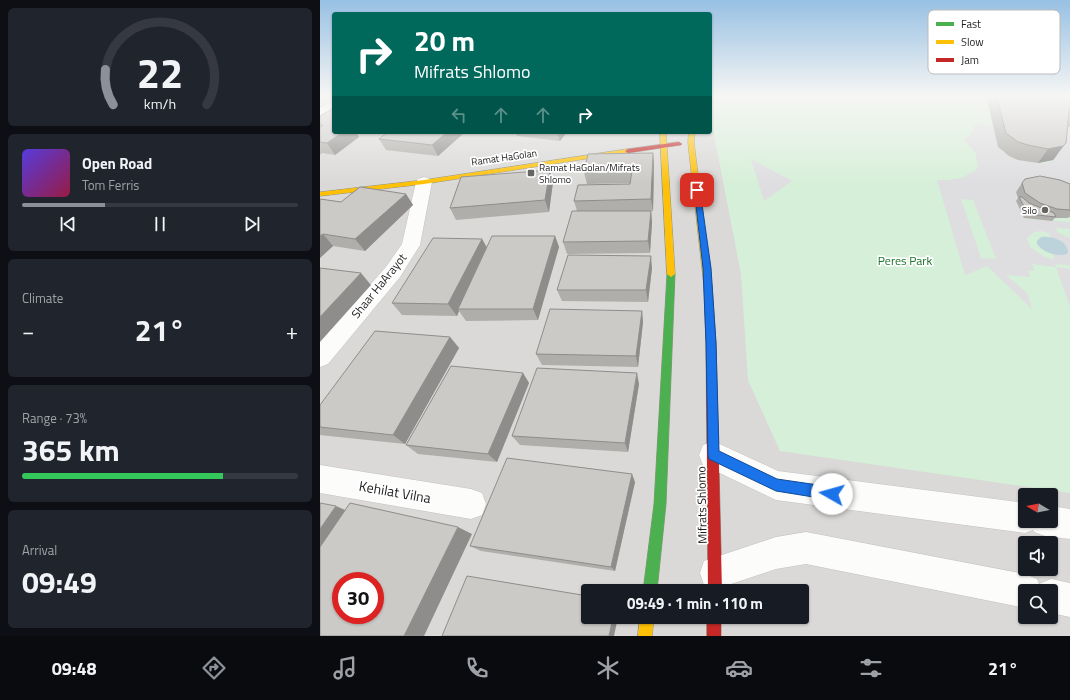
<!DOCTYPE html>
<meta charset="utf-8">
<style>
:root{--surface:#171b24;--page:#20242c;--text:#f1f3f6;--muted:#9ea1a6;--line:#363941;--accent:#8c9099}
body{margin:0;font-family:"Titillium Web",sans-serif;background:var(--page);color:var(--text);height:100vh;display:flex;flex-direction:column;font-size:15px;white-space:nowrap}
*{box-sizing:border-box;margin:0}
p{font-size:13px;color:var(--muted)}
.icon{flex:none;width:22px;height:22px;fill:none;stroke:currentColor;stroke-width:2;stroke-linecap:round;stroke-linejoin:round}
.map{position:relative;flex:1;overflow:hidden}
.sheet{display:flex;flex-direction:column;gap:8px;padding:8px;background:#0d0f14;width:320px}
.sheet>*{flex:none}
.top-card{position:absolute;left:12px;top:12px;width:380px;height:122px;border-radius:4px;box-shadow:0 1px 3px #0004;background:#00695c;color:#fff;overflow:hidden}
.needle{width:26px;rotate:280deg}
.controls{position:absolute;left:698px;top:488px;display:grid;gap:8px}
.controls a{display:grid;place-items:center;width:40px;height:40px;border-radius:4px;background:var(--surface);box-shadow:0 1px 3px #0004;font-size:20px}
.speed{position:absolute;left:12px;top:572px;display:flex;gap:8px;font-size:20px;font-weight:700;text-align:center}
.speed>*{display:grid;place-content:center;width:52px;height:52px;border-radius:50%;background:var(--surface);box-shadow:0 1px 3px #0004;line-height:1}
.speed .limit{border:6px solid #d22;background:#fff;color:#111}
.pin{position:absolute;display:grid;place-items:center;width:34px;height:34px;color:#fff;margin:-17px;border-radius:8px;box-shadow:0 2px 6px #0006}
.me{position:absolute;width:44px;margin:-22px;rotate:277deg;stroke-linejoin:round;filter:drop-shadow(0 0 3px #0008)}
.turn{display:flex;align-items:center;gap:14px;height:84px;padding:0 16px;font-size:18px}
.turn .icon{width:52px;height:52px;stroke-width:2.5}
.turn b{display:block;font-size:28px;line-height:34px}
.lanes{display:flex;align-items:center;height:38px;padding:0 16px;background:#0003;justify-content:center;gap:20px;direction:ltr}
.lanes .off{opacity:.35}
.big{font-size:30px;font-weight:700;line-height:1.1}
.sheet .card{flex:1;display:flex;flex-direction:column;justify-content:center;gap:6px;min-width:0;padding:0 14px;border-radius:6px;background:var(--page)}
.sheet .dial{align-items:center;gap:0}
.dial svg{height:104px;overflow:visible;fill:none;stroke:var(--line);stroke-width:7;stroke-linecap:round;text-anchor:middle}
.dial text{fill:var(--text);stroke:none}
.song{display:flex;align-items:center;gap:12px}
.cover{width:48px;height:48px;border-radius:6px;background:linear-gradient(135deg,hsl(250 70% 55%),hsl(340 70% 35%))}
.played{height:4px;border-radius:2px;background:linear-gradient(90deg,var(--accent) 30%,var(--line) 30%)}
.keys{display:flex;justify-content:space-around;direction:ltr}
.heat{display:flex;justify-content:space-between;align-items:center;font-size:22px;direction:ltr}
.charge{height:6px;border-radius:3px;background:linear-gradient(90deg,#34c759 73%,var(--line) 0)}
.trip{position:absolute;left:261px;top:584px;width:228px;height:40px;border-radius:4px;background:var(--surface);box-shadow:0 1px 3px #0004;font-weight:700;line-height:40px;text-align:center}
.menu{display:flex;height:64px;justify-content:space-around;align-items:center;background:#090b0e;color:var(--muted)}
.menu .icon{width:28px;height:28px}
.menu .selected{color:var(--accent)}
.menu b{font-size:18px;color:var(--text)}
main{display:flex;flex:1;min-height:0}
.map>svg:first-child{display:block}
</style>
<main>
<section class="sheet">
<div class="card dial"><svg viewBox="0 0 100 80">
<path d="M14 69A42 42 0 1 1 86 69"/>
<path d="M14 69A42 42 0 0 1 8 42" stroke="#8c9099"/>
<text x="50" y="56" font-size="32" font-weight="700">22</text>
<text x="50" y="72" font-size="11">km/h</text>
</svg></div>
<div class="card">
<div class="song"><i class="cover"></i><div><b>Open Road</b><p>Tom Ferris</p></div></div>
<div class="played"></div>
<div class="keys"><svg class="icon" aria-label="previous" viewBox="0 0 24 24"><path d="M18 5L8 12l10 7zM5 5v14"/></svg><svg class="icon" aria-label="pause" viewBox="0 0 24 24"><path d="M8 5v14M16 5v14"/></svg><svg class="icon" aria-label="next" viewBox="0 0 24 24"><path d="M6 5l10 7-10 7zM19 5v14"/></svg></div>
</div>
<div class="card"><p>Climate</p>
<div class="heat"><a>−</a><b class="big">21°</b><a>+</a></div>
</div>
<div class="card"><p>Range · 73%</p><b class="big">365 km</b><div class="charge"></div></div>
<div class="card"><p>Arrival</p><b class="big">09:49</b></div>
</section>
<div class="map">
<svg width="750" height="636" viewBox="0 0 750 636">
<rect width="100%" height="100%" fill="#ebeae6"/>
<path fill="#dad9d7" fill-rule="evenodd" d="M 0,95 L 14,95 L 14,132 L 390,132 L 390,95 L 750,95 L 750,636 L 0,636 ZM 705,495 L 731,495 L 731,521 L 705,521 ZM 705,543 L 731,543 L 731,569 L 705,569 ZM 21,581 L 55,581 L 55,615 L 21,615 ZM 268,591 L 482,591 L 482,617 L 268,617 ZM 705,591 L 731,591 L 731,617 L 705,617 Z"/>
<path fill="#d6efd8" d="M 390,95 L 641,95 L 668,104 L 700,95 L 750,106 L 750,493 L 460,451 L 428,380 L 421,274 L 390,114 Z"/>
<path fill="#dedde0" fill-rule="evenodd" d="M 657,123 L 673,126 L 678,147 L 682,152 L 699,160 L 718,163 L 727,163 L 733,160 L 736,157 L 739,125 L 750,127 L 750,190 L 708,178 L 705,185 L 699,188 L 696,191 L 699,202 L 696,202 L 705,219 L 750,222 L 750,229 L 736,228 L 737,232 L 750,238 L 750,265 L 735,264 L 736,267 L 750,269 L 750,307 L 736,267 L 712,264 L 715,271 L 708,270 L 710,277 L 686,275 L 708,294 L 712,309 L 667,266 L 645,275 L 617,180 L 629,180 L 641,178 L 656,170 L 658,167 L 655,152 L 644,140 L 653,132 L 653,127 ZM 641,199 L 653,200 L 676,259 L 661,258 ZM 721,231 L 729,233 L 730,237 L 735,239 L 743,255 L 733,255 L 734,260 L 723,256 L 710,247 L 707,238 L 714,232 Z
M 431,159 L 472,181 L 444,201 Z"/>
<path fill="#bdd3dc" d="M 721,237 C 731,236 747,240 748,252 L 747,254 C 736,257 724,253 717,244 L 717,241 Z"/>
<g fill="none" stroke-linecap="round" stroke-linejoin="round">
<defs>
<path id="street" d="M 14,101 L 14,111 L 0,118 L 0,108 Z
M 104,177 L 110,179 L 112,182 L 100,245 L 80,277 L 8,364 L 0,367 L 0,341 L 66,267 L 82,244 L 96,182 L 98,179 Z
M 393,441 L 458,471 L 705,503 L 705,521 L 731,521 L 731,506 L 750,509 L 750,539 L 725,536 L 714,532 L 713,530 L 705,533 L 456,500 L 383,465 L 379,455 L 383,445 Z
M 0,465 L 151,489 L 162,493 L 166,504 L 162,515 L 151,519 L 0,493 Z
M 486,532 L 705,574 L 717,579 L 719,584 L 731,579 L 750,583 L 750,617 L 731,613 L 731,591 L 705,591 L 705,608 L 486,564 L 456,569 L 396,589 L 384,585 L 380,573 L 384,561 L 456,537 Z"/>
<path id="fast" d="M 351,271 L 355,274 L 346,504 L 337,591 L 323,591 L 334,504 L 347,274 Z"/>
<path id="slow" d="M 340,132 L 346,132 L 355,274 L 351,277 L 347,274 Z
M 369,132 L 375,132 L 374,143 L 392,286 L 388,289 L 384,286 L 368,143 Z
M 308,149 L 311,151 L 310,152 L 104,184 L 0,196 L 0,192 L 104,180 Z
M 320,617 L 334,617 L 332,636 L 318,636 Z"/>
<path id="jam" d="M 359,142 L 362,144 L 361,145 L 308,153 L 305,151 L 308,149 Z
M 388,283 L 392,286 L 396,343 L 402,591 L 388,591 L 386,343 L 384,286 Z
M 387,617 L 401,617 L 401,636 L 387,636 Z"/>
</defs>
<use href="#street" stroke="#c2c2c0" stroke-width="1"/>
<use href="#fast" stroke="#909380" stroke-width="1"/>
<use href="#slow" stroke="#909380" stroke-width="1"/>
<use href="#jam" stroke="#909380" stroke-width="1"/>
<use href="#street" fill="#fcfcfb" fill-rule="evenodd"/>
<use href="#fast" fill="#4caf50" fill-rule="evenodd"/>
<use href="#slow" fill="#ffc107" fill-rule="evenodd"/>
<use href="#jam" fill="#c62828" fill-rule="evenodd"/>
</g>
<path fill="#afaeab" d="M 666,95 L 750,95 L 750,127 L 748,127 L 736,157 L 733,160 L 718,163 L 698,160 L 689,156 L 678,147 Z
M 0,116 L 39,137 L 15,155 L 2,153 L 0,155 Z
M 145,132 L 118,156 L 66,150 L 59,139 Z
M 195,132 L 247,132 L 240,141 L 197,136 Z
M 333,153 L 334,164 L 333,211 L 331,211 L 332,222 L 330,253 L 247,254 L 243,242 L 257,211 L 254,201 L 310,184 L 310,183 L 267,184 L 264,172 Z
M 233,182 L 229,212 L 136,220 L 130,208 Z
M 702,183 L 750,184 L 750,217 L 747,218 L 735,218 L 732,221 L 704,218 L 696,201 L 698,198 L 696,192 Z
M 86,194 L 93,205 L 45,251 L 13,246 L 0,258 L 0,199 L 21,202 Z
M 235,236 L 239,247 L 218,320 L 146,321 L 139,311 L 137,316 L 82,315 L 72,303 L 162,239 L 167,247 Z
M 332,268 L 328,302 L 242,301 L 237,290 Z
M 322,311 L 323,322 L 318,367 L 222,365 L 216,354 Z
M 130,337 L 139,348 L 85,444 L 0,435 L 0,405 Z
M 203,373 L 209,383 L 177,462 L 98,454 L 86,445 Z
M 319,384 L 308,452 L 200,445 L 192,436 Z
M 315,482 L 295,571 L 161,551 L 150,546 Z"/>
<path fill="#8f8d8b" d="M 23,132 L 36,132 L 39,137 L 15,155 L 7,143 Z
M 127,132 L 145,132 L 118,156 L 112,145 Z
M 238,132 L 247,132 L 240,141 L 237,133 Z
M 746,143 L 733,160 L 718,163 L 728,149 Z
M 333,153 L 334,164 L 333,211 L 331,199 Z
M 230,170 L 233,182 L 229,212 L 225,200 Z
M 86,194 L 93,205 L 45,251 L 35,239 Z
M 331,211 L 332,222 L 330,253 L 328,241 Z
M 3,234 L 13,246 L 0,258 L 0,236 Z
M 235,236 L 239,247 L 218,320 L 213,309 Z
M 162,239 L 168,250 L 138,309 L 139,311 L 137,316 L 128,304 Z
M 331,256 L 332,268 L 328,302 L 326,290 Z
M 41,273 L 51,285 L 0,342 L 0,317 Z
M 322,311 L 323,322 L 318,367 L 316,356 Z
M 130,337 L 139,348 L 85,444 L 73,435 Z
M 203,373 L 209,383 L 177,462 L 168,454 Z
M 317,373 L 319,384 L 308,452 L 305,443 Z
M 312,474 L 315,482 L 295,571 L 291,567 Z
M 16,506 L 32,513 L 0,561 L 0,529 Z
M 138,527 L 152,534 L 104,636 L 84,636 Z
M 293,617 L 298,617 L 294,636 L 289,636 Z"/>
<path fill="#cccac7" stroke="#8f8d8b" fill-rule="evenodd" d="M 676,95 L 750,95 L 750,111 L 749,111 L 746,143 L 743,146 L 728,149 L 708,145 L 698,142 L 686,133 Z
M 14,108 L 14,132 L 23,132 L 7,143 L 0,142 L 0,127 L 3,125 L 0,125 L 0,116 Z
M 68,132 L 127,132 L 112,145 L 59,139 Z
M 333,153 L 331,199 L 254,201 L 258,185 L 310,184 L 312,171 L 264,172 L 268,154 Z
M 230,170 L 225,200 L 130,208 L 141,177 Z
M 720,176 L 740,180 L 750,184 L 750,210 L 737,209 L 720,203 L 705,193 L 702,183 L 705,179 Z
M 40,187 L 86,194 L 35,239 L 3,234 L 0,236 L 0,199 L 21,202 Z
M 699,197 L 702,197 L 709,203 L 734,213 L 736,217 L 708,214 Z
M 252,211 L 331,211 L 328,241 L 243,242 Z
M 172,236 L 235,236 L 213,309 L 138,309 Z
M 113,238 L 162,239 L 128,304 L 72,303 Z
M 248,255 L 331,256 L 326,290 L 237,290 Z
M 0,268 L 41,273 L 0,317 Z
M 230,309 L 322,311 L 316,356 L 216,354 Z
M 55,331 L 130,337 L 73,435 L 0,427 L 0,405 Z
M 131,366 L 203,373 L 168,454 L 86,445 Z
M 217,368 L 317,373 L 305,443 L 192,436 Z
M 187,458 L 312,474 L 291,567 L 150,546 Z
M 0,503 L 16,506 L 0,529 Z
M 30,503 L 138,527 L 84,636 L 0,636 L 0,547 ZM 21,581 L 55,581 L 55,615 L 21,615 Z
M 147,576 L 268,596 L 268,617 L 293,617 L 289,636 L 122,636 Z"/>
<linearGradient id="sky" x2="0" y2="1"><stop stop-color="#97c0e3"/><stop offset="0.52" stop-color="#f6f6f4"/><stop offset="1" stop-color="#f6f6f4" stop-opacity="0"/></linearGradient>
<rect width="750" height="184" fill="url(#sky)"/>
<path fill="#1a73e8" stroke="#114b97" d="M 374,188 L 380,190 L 391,268 L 396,343 L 399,451 L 457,479 L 512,487 L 516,489 L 518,494 L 516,498 L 512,500 L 456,491 L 389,459 L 388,455 L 386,343 L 383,268 Z"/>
<g fill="#656563" stroke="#fff" stroke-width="1.5">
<rect x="207" y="169" width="8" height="8" rx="2"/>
<circle cx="725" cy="210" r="4"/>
</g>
<g text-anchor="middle" stroke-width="3.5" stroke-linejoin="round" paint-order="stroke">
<g font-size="10" fill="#1d1d1d" stroke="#fff">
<text transform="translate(184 157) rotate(-8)" y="4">Ramat HaGolan</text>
</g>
<g font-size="10" fill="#1d1d1d" stroke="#fff" text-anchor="start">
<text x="219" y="171">Ramat HaGolan/Mifrats<tspan x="219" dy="12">Shlomo</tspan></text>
<text x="717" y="214" text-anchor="end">Silo</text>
</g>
<g font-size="12" fill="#177025" stroke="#fff">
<text x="585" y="265">Peres Park</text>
</g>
<g font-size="12" fill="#1d1d1d" stroke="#fff">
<text transform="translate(59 286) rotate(-51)" y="4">Shaar HaArayot</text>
<text transform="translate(382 505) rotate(-91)" y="4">Mifrats Shlomo</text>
</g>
<g font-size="14" fill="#1d1d1d" stroke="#fff">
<text transform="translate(75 492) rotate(10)" y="5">Kehilat Vilna</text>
</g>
</g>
<rect x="608" y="10" width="132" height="64" rx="6" fill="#fff" stroke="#bbb" stroke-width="1"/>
<rect x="616" y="22" width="18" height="4" fill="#4caf50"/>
<rect x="616" y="40" width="18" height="4" fill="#ffc107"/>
<rect x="616" y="58" width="18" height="4" fill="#c62828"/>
<g font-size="11" fill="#1d1d1d">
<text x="641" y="28">Fast</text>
<text x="641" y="46">Slow</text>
<text x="641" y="64">Jam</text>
</g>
</svg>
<div class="controls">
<a><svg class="needle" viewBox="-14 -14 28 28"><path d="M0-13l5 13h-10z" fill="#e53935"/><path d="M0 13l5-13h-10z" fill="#9ea1a6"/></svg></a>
<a><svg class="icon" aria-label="sound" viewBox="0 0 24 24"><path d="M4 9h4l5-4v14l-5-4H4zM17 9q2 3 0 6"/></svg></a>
<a><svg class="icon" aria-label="search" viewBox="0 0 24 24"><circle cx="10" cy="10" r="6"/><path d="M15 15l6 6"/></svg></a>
</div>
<div class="speed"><div class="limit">30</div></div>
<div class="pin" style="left:377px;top:190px;background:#d93025"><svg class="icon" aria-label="arrive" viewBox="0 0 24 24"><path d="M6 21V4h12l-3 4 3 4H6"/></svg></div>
<svg class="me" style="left:512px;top:494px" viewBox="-20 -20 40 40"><circle r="19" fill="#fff"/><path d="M0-13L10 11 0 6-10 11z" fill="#1a73e8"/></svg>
<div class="trip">09:49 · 1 min · 110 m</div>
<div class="top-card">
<div class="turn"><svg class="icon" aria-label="right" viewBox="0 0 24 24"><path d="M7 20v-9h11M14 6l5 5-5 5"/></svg><div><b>20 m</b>Mifrats Shlomo</div></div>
<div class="lanes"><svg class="icon off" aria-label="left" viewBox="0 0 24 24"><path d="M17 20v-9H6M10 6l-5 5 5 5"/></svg><svg class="icon off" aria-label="ahead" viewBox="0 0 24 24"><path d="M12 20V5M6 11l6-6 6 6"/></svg><svg class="icon off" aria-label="ahead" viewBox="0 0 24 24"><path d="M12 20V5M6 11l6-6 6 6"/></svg><svg class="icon" aria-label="right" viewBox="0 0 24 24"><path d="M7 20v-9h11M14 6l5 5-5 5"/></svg></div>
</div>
</div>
</main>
<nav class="menu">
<b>09:48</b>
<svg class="icon selected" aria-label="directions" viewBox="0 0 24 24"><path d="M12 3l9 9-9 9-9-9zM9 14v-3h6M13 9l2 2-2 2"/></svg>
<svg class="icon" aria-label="music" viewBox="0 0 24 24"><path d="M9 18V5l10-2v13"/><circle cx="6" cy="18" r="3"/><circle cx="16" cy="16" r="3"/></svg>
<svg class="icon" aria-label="phone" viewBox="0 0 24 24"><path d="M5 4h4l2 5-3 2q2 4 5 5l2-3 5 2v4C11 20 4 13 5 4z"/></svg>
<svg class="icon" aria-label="climate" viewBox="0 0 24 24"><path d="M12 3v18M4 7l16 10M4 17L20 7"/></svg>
<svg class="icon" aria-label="car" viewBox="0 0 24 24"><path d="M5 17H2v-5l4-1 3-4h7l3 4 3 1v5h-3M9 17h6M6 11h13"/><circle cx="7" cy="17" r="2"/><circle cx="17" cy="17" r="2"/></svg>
<svg class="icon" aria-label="filters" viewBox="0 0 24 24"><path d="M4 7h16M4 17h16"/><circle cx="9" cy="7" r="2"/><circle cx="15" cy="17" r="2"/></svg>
<b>21°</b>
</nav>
